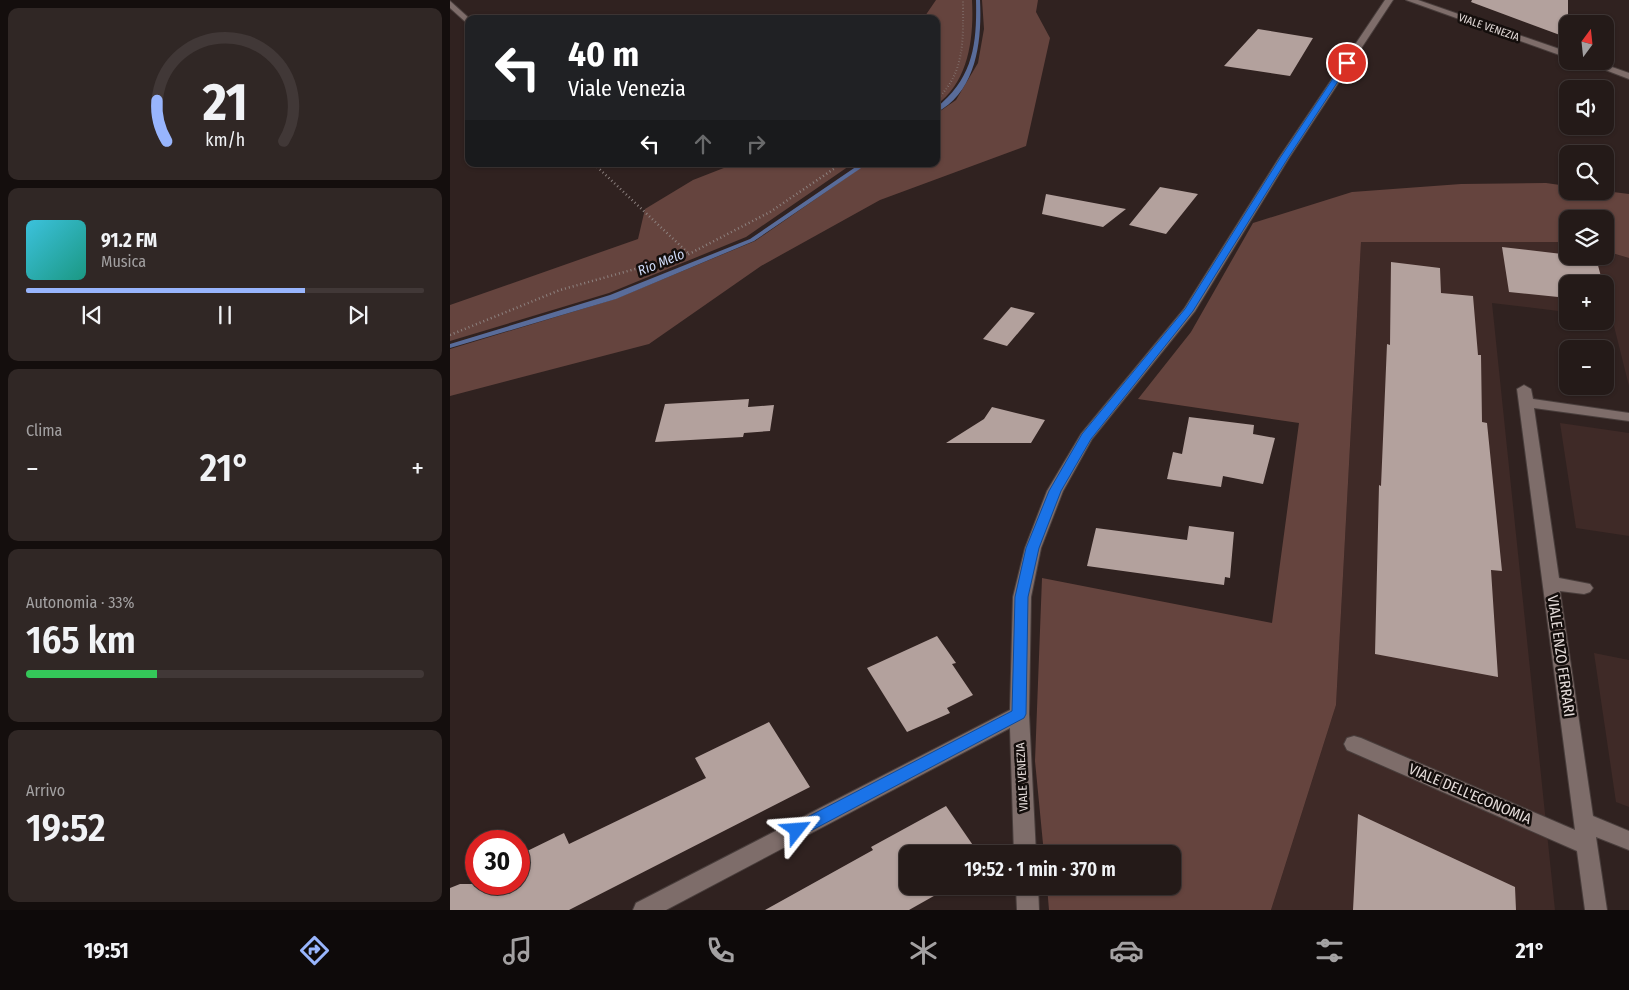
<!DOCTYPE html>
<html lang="it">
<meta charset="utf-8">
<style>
:root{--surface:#241a18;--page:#302725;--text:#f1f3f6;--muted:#a3a1a2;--line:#413837;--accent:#98b5fd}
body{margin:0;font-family:"Fira Sans Condensed",sans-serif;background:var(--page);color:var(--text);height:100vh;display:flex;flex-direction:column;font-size:19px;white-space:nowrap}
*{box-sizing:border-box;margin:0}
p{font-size:16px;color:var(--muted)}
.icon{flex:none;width:28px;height:28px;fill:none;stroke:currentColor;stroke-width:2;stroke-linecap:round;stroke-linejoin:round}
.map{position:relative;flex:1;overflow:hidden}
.side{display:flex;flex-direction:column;gap:8px;padding:8px;background:#140e0d;width:450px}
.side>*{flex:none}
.banner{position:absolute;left:15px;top:15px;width:475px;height:152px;border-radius:10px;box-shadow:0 1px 4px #0004,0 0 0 1px var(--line);background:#202124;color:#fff;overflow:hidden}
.needle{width:32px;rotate:15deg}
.buttons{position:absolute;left:1109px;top:15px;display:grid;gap:10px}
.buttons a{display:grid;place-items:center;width:55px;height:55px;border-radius:10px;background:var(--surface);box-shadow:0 1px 4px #0004,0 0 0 1px var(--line);font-size:25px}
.speed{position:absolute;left:15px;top:830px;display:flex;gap:10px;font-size:25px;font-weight:700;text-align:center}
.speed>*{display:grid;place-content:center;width:65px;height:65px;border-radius:50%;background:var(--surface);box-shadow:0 1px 4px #0004,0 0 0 1px var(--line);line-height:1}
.speed .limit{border:8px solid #d22;background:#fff;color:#111}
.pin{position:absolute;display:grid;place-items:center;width:42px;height:42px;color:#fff;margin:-21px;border:2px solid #fff;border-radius:50%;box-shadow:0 1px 5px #0007}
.me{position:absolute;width:55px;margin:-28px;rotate:62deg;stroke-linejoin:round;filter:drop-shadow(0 0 4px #0008)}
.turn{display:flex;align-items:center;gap:18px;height:105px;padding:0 20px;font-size:22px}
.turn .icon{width:65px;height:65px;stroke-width:2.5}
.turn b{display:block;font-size:35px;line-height:42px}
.lanes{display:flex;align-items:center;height:48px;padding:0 20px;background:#0003;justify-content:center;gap:25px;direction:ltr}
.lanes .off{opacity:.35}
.big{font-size:38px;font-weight:600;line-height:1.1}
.side .tile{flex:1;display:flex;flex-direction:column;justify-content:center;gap:8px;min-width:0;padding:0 18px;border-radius:10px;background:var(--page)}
.side .dial{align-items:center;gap:0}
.dial svg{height:130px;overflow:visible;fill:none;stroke:var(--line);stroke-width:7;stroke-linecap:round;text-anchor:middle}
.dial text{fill:var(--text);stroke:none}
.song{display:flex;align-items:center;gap:15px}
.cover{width:60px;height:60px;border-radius:8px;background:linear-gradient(135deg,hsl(190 70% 55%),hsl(170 70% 35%))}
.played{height:5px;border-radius:2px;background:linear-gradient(90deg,var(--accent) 70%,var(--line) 70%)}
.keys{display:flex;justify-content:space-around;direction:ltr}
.heat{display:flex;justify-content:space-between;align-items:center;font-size:28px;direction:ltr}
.charge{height:8px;border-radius:4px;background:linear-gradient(90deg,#34c759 33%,var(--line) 0)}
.trip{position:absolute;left:449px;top:845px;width:282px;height:50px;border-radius:10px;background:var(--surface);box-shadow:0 1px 4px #0004,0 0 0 1px var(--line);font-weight:600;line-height:50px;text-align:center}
.dock{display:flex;height:80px;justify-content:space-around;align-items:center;background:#0e0a0a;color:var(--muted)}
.dock .icon{width:35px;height:35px}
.dock .on{color:var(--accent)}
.dock b{font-size:22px;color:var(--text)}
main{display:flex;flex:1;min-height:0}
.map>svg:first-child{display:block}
</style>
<main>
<section class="side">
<div class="tile dial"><svg viewBox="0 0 100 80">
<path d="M14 69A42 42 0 1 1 86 69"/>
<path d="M14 69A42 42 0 0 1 8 44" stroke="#98b5fd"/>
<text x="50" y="56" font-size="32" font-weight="700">21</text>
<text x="50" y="72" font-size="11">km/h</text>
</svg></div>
<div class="tile">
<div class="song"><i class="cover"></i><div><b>91.2 FM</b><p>Musica</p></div></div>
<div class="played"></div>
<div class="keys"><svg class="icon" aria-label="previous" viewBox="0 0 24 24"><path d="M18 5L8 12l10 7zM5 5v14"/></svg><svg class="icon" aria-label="pause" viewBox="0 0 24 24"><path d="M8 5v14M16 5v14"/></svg><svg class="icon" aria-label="next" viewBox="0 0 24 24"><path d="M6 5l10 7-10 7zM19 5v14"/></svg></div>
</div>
<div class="tile"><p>Clima</p>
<div class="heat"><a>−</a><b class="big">21°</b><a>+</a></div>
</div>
<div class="tile"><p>Autonomia · 33%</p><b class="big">165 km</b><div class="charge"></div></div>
<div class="tile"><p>Arrivo</p><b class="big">19:52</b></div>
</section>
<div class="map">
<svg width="1179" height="910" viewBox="0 0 1179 910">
<rect width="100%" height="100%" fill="#302220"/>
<path fill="#3f2a27" d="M 911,242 L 1117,242 L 1118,256 L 1155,256 L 1155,251 L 1179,258 L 1179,386 L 1162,318 L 1155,317 L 1155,284 L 1118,284 L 1117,312 L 1042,303 L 1105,910 L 821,910 L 886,705 Z
M 1110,423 L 1179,433 L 1179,536 L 1126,528 Z
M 1144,653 L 1179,660 L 1179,807 L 1166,802 Z"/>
<path fill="#65443e" d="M 486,0 L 522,0 C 524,37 519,82 486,105 L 488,51 L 486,19 L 473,19 Z
M 532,0 L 588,0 L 586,12 L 600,38 L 576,146 L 430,200 L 311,266 L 199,344 L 0,396 L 0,349 L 165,299 L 305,241 L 416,164 L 486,164 L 486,114 L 506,100 L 528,63 L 534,29 Z
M 284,164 L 402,164 L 296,237 L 159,293 L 0,341 L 0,305 L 188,239 L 195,209 L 243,180 Z
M 1096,183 L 1117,186 L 1118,191 L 1155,191 L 1179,194 L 1179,258 L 1155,251 L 1155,219 L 1118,219 L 1117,242 L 911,242 L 886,705 L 821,910 L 599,910 L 597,886 L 722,886 L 722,854 L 594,854 L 585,761 L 592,578 L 822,623 L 849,423 L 688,399 L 741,332 L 803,223 L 902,192 L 1011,184 Z"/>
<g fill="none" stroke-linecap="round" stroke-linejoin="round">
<path fill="#596c9a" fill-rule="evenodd" d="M 526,0 L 530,0 C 532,41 527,91 486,113 L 486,108 C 523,78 527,45 526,0 Z
M 410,164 L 417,164 L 304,241 L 166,299 L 0,348 L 0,344 L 160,295 L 300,239 Z"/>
</g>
<path fill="#b3a19d" d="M 1022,0 L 1118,0 L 1118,38 L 1021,2 Z
M 808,29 L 863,38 L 840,76 L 774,66 Z
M 710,187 L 748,194 L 716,234 L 679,225 Z
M 596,194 L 676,209 L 653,227 L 592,214 Z
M 1052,247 L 1146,258 L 1153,284 L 1118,284 L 1118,298 L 1059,292 Z
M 941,262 L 990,268 L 991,293 L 1023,296 L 1028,355 L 1031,355 L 1032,422 L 1037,423 L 1052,571 L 1041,570 L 1048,677 L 925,654 L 929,485 L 931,486 L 937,344 L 940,345 Z
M 561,307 L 585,313 L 557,346 L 533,339 Z
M 299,399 L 298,407 L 324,405 L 320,431 L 294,433 L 293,437 L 205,442 L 215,404 Z
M 542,407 L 595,420 L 581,443 L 496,443 L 534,419 Z
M 739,417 L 804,425 L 803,434 L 825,438 L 813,484 L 773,476 L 771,487 L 717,479 L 723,452 L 732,454 Z
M 739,526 L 784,532 L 780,578 L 775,577 L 774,585 L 637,566 L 646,528 L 737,540 Z
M 487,636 L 506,663 L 502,664 L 523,695 L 497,708 L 500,713 L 457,732 L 417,668 Z
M 319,722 L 360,787 L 119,910 L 0,910 L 0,888 L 10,884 L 69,884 L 69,855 L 114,833 L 119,844 L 256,778 L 245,758 Z
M 496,806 L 529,854 L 458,854 L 458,886 L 500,886 L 498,888 L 459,910 L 315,910 L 423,850 L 421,847 Z
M 908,814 L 1065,887 L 1066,910 L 903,910 Z"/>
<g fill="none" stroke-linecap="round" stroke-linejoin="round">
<defs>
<path id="minor" d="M 935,0 L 943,0 L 839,158 L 745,311 L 642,439 L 613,491 L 591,548 L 581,597 L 579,714 L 586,854 L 564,854 L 560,728 L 216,910 L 183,910 L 186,903 L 560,710 L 563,597 L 575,548 L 597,491 L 631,434 L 734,309 L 829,158 Z
M 956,0 L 968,0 L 1118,52 L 1118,58 Z
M 0,1 L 20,19 L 19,25 L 0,8 Z
M 1132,61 L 1145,61 L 1179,73 L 1179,79 Z
M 1074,385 L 1081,389 L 1083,399 L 1179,413 L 1179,421 L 1084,408 L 1109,578 L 1140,584 L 1143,588 L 1140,592 L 1134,594 L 1110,591 L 1143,816 L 1179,831 L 1179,850 L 1146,837 L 1157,910 L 1135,910 L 1127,851 L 897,750 L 894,744 L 897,738 L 904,736 L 911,738 L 1125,830 L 1067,389 Z
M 566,886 L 588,886 L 589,910 L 567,910 Z"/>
</defs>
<use href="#minor" stroke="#493e3c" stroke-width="2"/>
<path stroke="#8e8381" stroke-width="2" stroke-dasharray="0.5 2.5" stroke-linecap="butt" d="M 486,100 C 516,73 513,37 513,0"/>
<path stroke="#8e8381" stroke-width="2.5" stroke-dasharray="1 3" stroke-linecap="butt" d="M 144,164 L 239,254
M 0,335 L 110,290 L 239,254 L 320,212 L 391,164"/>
<use href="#minor" fill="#7e6d6a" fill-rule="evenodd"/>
</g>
<path fill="#1a73e8" stroke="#114b97" d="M 894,62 L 900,63 L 838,158 L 743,311 L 641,439 L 611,491 L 589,548 L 578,597 L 576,714 L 574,718 L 353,835 L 347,837 L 342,835 L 339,830 L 342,825 L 562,711 L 565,597 L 576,548 L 599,491 L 632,434 L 735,309 L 830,158 Z"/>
<g text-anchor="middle" stroke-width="5" stroke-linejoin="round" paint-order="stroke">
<g font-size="11" fill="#e4dbd9" stroke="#140e0c">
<text transform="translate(1039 27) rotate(19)" y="4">VIALE VENEZIA</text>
</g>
<g font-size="12" fill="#e4dbd9" stroke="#140e0c">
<text transform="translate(572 777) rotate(-93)" y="4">VIALE VENEZIA</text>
</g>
<g font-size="14" font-style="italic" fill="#cfdbf9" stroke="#140e0c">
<text transform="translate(211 262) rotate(-22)" y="5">Rio Melo</text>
</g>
<g font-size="15" fill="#e4dbd9" stroke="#140e0c">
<text transform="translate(1111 656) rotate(82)" y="5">VIALE ENZO FERRARI</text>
<text transform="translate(1020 794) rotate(23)" y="5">VIALE DELL'ECONOMIA</text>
</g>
</g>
</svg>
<div class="buttons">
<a><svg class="needle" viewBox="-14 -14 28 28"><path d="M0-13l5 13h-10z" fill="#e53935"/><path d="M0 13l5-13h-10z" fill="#a3a1a2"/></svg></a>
<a><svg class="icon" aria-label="sound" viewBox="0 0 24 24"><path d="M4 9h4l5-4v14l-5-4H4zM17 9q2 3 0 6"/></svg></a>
<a><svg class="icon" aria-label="search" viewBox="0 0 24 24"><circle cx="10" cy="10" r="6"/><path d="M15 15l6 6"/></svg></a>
<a><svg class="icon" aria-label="layers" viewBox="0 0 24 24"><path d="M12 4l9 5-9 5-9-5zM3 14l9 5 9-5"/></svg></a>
<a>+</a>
<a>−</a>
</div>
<div class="speed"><div class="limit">30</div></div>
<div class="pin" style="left:897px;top:63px;background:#d93025"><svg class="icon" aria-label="arrive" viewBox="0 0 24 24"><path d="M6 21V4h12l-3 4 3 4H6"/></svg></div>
<svg class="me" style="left:347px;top:830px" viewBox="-20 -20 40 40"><path d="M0-17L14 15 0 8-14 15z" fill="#1a73e8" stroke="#fff" stroke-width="4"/></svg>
<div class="trip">19:52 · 1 min · 370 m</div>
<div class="banner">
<div class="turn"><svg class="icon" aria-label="left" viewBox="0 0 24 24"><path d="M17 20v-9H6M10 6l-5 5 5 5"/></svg><div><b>40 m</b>Viale Venezia</div></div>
<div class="lanes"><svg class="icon" aria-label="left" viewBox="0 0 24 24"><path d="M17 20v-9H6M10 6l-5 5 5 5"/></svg><svg class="icon off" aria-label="ahead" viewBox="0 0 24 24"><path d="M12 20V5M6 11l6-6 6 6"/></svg><svg class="icon off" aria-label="right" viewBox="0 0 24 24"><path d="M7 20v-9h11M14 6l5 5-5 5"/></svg></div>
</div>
</div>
</main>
<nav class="dock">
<b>19:51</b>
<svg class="icon on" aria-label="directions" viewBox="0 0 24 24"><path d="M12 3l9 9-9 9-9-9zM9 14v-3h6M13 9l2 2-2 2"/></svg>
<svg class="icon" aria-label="music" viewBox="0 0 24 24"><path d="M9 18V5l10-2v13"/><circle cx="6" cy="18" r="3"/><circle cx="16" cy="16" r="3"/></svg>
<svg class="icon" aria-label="phone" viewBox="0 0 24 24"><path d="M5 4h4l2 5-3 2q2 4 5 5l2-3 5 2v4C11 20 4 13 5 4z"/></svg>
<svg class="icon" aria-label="climate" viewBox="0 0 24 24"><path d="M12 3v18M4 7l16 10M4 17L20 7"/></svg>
<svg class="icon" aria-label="car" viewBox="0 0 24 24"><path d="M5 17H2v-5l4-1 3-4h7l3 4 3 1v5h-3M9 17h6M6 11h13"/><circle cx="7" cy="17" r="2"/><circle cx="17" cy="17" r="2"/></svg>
<svg class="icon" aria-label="filters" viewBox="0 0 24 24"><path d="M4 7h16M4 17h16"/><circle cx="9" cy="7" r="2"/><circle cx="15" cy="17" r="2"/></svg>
<b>21°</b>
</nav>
